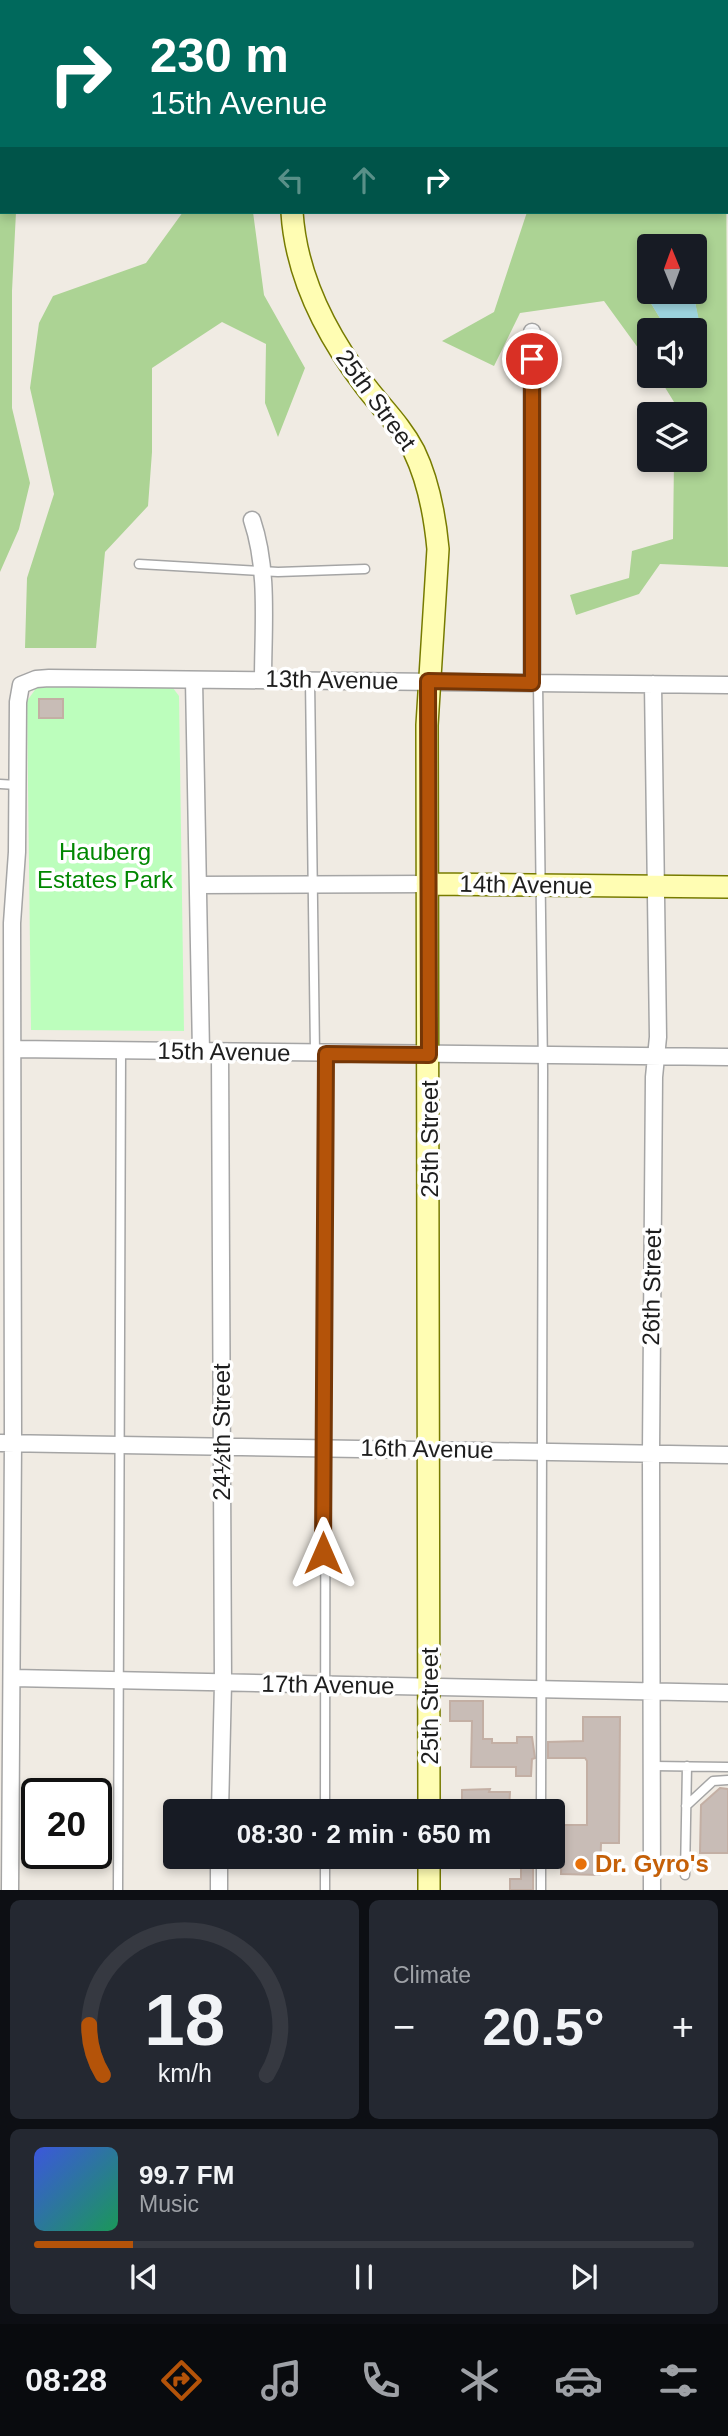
<!DOCTYPE html>
<meta charset="utf-8">
<style>
:root{--surface:#171b24;--page:#242831;--text:#f1f3f6;--muted:#9ea1a6;--line:#363941;--accent:#b45309}
body{margin:0;font-family:Helvetica,sans-serif;background:var(--page);color:var(--text);height:100vh;display:flex;flex-direction:column;font-size:26px;white-space:nowrap}
*{box-sizing:border-box;margin:0}
p{font-size:23px;color:var(--muted)}
.icon{flex:none;width:38px;height:38px;fill:none;stroke:currentColor;stroke-width:2;stroke-linecap:round;stroke-linejoin:round}
.map{position:relative;height:1890px;overflow:hidden}
.panel{display:flex;flex-direction:column;gap:10px;padding:10px;background:#0d0f14;flex:1}
.panel>*{flex:none}
.banner{position:absolute;left:0px;top:0px;width:728px;height:214px;box-shadow:0 4px 10px #0003;background:#00695c;color:#fff;overflow:hidden}
.needle{width:46px;rotate:359deg}
.buttons{position:absolute;left:637px;top:234px;display:grid;gap:14px}
.buttons a{display:grid;place-items:center;width:70px;height:70px;border-radius:7px;background:var(--surface);box-shadow:0 4px 10px #0003;font-size:35px}
.speed{position:absolute;left:21px;top:1778px;display:flex;gap:14px;font-size:35px;font-weight:700;text-align:center}
.speed>*{display:grid;place-content:center;width:91px;height:91px;border-radius:50%;background:var(--surface);box-shadow:0 4px 10px #0003;line-height:1}
.speed .limit{border:4px solid #111;border-radius:10px;background:#fff;color:#111}
.pin{position:absolute;display:grid;place-items:center;width:60px;height:60px;color:#fff;margin:-30px;border:4px solid #fff;border-radius:50%;box-shadow:0 2px 7px #0007}
.me{position:absolute;width:77px;margin:-38px;rotate:0deg;stroke-linejoin:round;filter:drop-shadow(0 0 5px #0008)}
.turn{display:flex;align-items:center;gap:24px;height:147px;padding:0 35px;font-size:32px}
.turn .icon{width:91px;height:91px;stroke-width:2.5}
.turn b{display:block;font-size:49px;line-height:60px}
.lanes{display:flex;align-items:center;height:66px;padding:0 35px;background:#0003;justify-content:center;gap:35px;direction:ltr}
.lanes .off{opacity:.35}
.big{font-size:52px;font-weight:700;line-height:1.1}
.panel .tile{flex:1;display:flex;flex-direction:column;justify-content:center;gap:10px;min-width:0;padding:0 24px;border-radius:10px;background:var(--page)}
.panel .dial{align-items:center;gap:0}
.dial svg{height:182px;overflow:visible;fill:none;stroke:var(--line);stroke-width:7;stroke-linecap:round;text-anchor:middle}
.dial text{fill:var(--text);stroke:none}
.song{display:flex;align-items:center;gap:21px}
.cover{width:84px;height:84px;border-radius:10px;background:linear-gradient(135deg,hsl(230 70% 55%),hsl(150 70% 35%))}
.played{height:7px;border-radius:4px;background:linear-gradient(90deg,var(--accent) 15%,var(--line) 15%)}
.keys{display:flex;justify-content:space-around;direction:ltr}
.heat{display:flex;justify-content:space-between;align-items:center;font-size:38px;direction:ltr}
.panel .tiles{flex:1;display:grid;gap:10px;grid-template-columns:1fr 1fr}
.tile:last-child{grid-column:span 2}
.trip{position:absolute;left:163px;top:1799px;width:402px;height:70px;border-radius:7px;background:var(--surface);box-shadow:0 4px 10px #0003;font-weight:700;line-height:70px;text-align:center}
.tabs{display:flex;height:112px;justify-content:space-around;align-items:center;background:#090b0e;color:var(--muted)}
.tabs .icon{width:49px;height:49px}
.tabs .active{color:var(--accent)}
.tabs b{font-size:32px;color:var(--text)}
.map>svg:first-child{display:block}
</style>
<div class="map">
<svg width="728" height="1890" viewBox="0 0 728 1890">
<rect width="100%" height="100%" fill="#f0ebe3"/>
<path fill="#acd394" d="M 0,0 L 83,0 L 2,2 L 2,212 L 16,212 L 12,291 L 12,408 L 30,483 L 19,529 L 0,572 Z
M 574,0 L 728,0 L 728,96 L 726,2 Z
M 726,126 L 728,567 L 660,564 L 639,594 L 576,615 L 570,595 L 629,578 L 632,551 L 673,539 L 674,460 L 695,460 L 695,415 L 674,415 L 674,402 L 658,376 L 695,376 L 695,339 L 702,339 L 693,292 L 695,247 L 649,247 L 649,265 L 645,270 L 649,300 L 668,331 L 649,331 L 649,363 L 604,301 L 520,313 L 494,366 L 442,341 L 494,312 L 527,212 L 726,212 Z
M 183,212 L 253,212 L 264,295 L 305,368 L 278,437 L 265,403 L 266,344 L 222,322 L 152,368 L 152,452 L 148,506 L 105,552 L 96,648 L 25,648 L 27,578 L 54,494 L 30,388 L 39,323 L 53,296 L 146,263 Z"/>
<path fill="#bcfebc" d="M 37,687 L 173,688 L 179,696 L 184,1031 L 31,1030 L 27,701 Z"/>
<path fill="#a0d8e2" d="M 649,265 L 649,292 L 693,292 L 703,339 L 695,339 L 695,331 L 667,330 L 649,300 L 645,269 Z"/>
<g fill="none" stroke-linecap="round" stroke-linejoin="round">
<path stroke="#a0d8e2" stroke-width="4.5" d="M 726,120 L 728,120"/>
</g>
<path fill="#c8bcb6" stroke="#c3afa4" stroke-width="2" d="M 39,699 L 63,699 L 63,718 L 39,718 Z
M 450,1701 L 483,1701 L 483,1739 L 492,1739 L 492,1743 L 517,1743 L 517,1737 L 532,1737 L 535,1758 L 532,1759 L 531,1776 L 516,1776 L 516,1767 L 471,1767 L 472,1721 L 450,1721 Z
M 583,1717 L 620,1717 L 619,1843 L 601,1843 L 600,1875 L 561,1874 L 562,1843 L 553,1843 L 553,1825 L 587,1825 L 587,1761 L 585,1758 L 548,1758 L 548,1742 L 583,1741 Z
M 720,1788 L 728,1789 L 728,1853 L 700,1853 L 701,1805 Z
M 490,1789 L 489,1792 L 510,1792 L 509,1809 L 462,1810 L 462,1790 Z
M 521,1860 L 533,1860 L 533,1890 L 510,1890 L 510,1879 L 521,1879 Z"/>
<g fill="none" stroke-linecap="round" stroke-linejoin="round">
<defs>
<path id="lane" d="M 139,564 L 278,572 L 365,569
M 310,680 L 315,1053
M 538,683 L 543,1070 L 541,1811
M 0,784 L 17,785
M 653,1766 L 728,1767
M 686,1806 L 713,1781 L 728,1780
M 325,1811 L 326,1054
M 325,1857 L 325,1890
M 685,1875 L 687,1766
M 118,1890 L 121,1051
M 541,1890 L 541,1857"/>
<path id="street" d="M 252,520 C 269,570 263,627 263,680
M 194,680 L 201,1052
M 532,683 L 532,332
M 198,885 L 427,884
M 14,1049 L 728,1057
M 0,1443 L 728,1455
M 13,1678 L 728,1693
M 220,1811 L 223,1683 L 220,1053
M 10,1890 L 13,1442 L 12,923 L 17,852 L 18,702 L 21,685 L 36,679 L 49,678 L 728,685
M 219,1890 L 219,1857
M 652,1890 L 651,1453 L 654,1077 L 658,1037 L 653,684"/>
<path id="secondary" d="M 302,2 L 303,0
M 292,212 C 296,277 327,336 366,387 C 382,408 401,426 414,451 C 428,480 435,517 438,549 L 427,725 L 429,1811
M 427,884 L 728,887
M 429,1890 L 429,1857"/>
</defs>
<use href="#lane" stroke="#a5a5a5" stroke-width="11"/>
<use href="#street" stroke="#a5a5a5" stroke-width="19"/>
<use href="#secondary" stroke="#777b00" stroke-width="24"/>
<use href="#lane" stroke="#fff" stroke-width="8"/>
<use href="#street" stroke="#fff" stroke-width="16"/>
<use href="#secondary" stroke="#fffdb3" stroke-width="21"/>
</g>
<g fill="none" stroke-linecap="round" stroke-linejoin="round">
<defs>
<path id="route" d="M 323,1553 L 326,1054 L 429,1055 L 428,681 L 532,683 L 532,359"/>
</defs>
<use href="#route" stroke="#753606" stroke-width="18"/>
<use href="#route" stroke="#b45309" stroke-width="12"/>
</g>
<circle fill="#e8710a" stroke="#fff" stroke-width="2.5" cx="581" cy="1864" r="7"/>
<g text-anchor="middle" stroke-width="7" stroke-linejoin="round" paint-order="stroke">
<g font-size="24" fill="#1e1e1e" stroke="#fff">
<text transform="translate(376 400) rotate(54)" y="8">25th Street</text>
<text transform="translate(332 680) rotate(1)" y="8">13th Avenue</text>
<text transform="translate(526 885) rotate(1)" y="8">14th Avenue</text>
<text transform="translate(224 1052) rotate(1)" y="8">15th Avenue</text>
<text transform="translate(430 1139) rotate(-90)" y="8">25th Street</text>
<text transform="translate(652 1287) rotate(-89)" y="8">26th Street</text>
<text transform="translate(222 1432) rotate(-90)" y="8">24½th Street</text>
<text transform="translate(427 1449) rotate(1)" y="8">16th Avenue</text>
<text transform="translate(328 1685) rotate(1)" y="8">17th Avenue</text>
<text transform="translate(430 1706) rotate(-90)" y="8">25th Street</text>
</g>
<g font-size="24" fill="#018701" stroke="#fff">
<text x="105" y="860">Hauberg<tspan x="105" dy="28">Estates Park</tspan></text>
</g>
<g font-size="24" font-weight="bold" fill="#c56008" stroke="#fff" text-anchor="start">
<text x="595" y="1872">Dr. Gyro's</text>
</g>
</g>
</svg>
<div class="buttons">
<a><svg class="needle" viewBox="-14 -14 28 28"><path d="M0-13l5 13h-10z" fill="#e53935"/><path d="M0 13l5-13h-10z" fill="#9ea1a6"/></svg></a>
<a><svg class="icon" aria-label="sound" viewBox="0 0 24 24"><path d="M4 9h4l5-4v14l-5-4H4zM17 9q2 3 0 6"/></svg></a>
<a><svg class="icon" aria-label="layers" viewBox="0 0 24 24"><path d="M12 4l9 5-9 5-9-5zM3 14l9 5 9-5"/></svg></a>
</div>
<div class="speed"><div class="limit">20</div></div>
<div class="pin" style="left:532px;top:359px;background:#d93025"><svg class="icon" aria-label="arrive" viewBox="0 0 24 24"><path d="M6 21V4h12l-3 4 3 4H6"/></svg></div>
<svg class="me" style="left:323px;top:1553px" viewBox="-20 -20 40 40"><path d="M0-17L14 15 0 8-14 15z" fill="#b45309" stroke="#fff" stroke-width="4"/></svg>
<div class="trip">08:30 · 2 min · 650 m</div>
<div class="banner">
<div class="turn"><svg class="icon" aria-label="right" viewBox="0 0 24 24"><path d="M7 20v-9h11M14 6l5 5-5 5"/></svg><div><b>230 m</b>15th Avenue</div></div>
<div class="lanes"><svg class="icon off" aria-label="left" viewBox="0 0 24 24"><path d="M17 20v-9H6M10 6l-5 5 5 5"/></svg><svg class="icon off" aria-label="ahead" viewBox="0 0 24 24"><path d="M12 20V5M6 11l6-6 6 6"/></svg><svg class="icon" aria-label="right" viewBox="0 0 24 24"><path d="M7 20v-9h11M14 6l5 5-5 5"/></svg></div>
</div>
</div>
<section class="panel">
<div class="tiles">
<div class="tile dial"><svg viewBox="0 0 100 80">
<path d="M14 69A42 42 0 1 1 86 69"/>
<path d="M14 69A42 42 0 0 1 8 47" stroke="#b45309"/>
<text x="50" y="56" font-size="32" font-weight="700">18</text>
<text x="50" y="72" font-size="11">km/h</text>
</svg></div>
<div class="tile"><p>Climate</p>
<div class="heat"><a>−</a><b class="big">20.5°</b><a>+</a></div>
</div>
<div class="tile">
<div class="song"><i class="cover"></i><div><b>99.7 FM</b><p>Music</p></div></div>
<div class="played"></div>
<div class="keys"><svg class="icon" aria-label="previous" viewBox="0 0 24 24"><path d="M18 5L8 12l10 7zM5 5v14"/></svg><svg class="icon" aria-label="pause" viewBox="0 0 24 24"><path d="M8 5v14M16 5v14"/></svg><svg class="icon" aria-label="next" viewBox="0 0 24 24"><path d="M6 5l10 7-10 7zM19 5v14"/></svg></div>
</div>
</div>
</section>
<nav class="tabs">
<b>08:28</b>
<svg class="icon active" aria-label="directions" viewBox="0 0 24 24"><path d="M12 3l9 9-9 9-9-9zM9 14v-3h6M13 9l2 2-2 2"/></svg>
<svg class="icon" aria-label="music" viewBox="0 0 24 24"><path d="M9 18V5l10-2v13"/><circle cx="6" cy="18" r="3"/><circle cx="16" cy="16" r="3"/></svg>
<svg class="icon" aria-label="phone" viewBox="0 0 24 24"><path d="M5 4h4l2 5-3 2q2 4 5 5l2-3 5 2v4C11 20 4 13 5 4z"/></svg>
<svg class="icon" aria-label="climate" viewBox="0 0 24 24"><path d="M12 3v18M4 7l16 10M4 17L20 7"/></svg>
<svg class="icon" aria-label="car" viewBox="0 0 24 24"><path d="M5 17H2v-5l4-1 3-4h7l3 4 3 1v5h-3M9 17h6M6 11h13"/><circle cx="7" cy="17" r="2"/><circle cx="17" cy="17" r="2"/></svg>
<svg class="icon" aria-label="filters" viewBox="0 0 24 24"><path d="M4 7h16M4 17h16"/><circle cx="9" cy="7" r="2"/><circle cx="15" cy="17" r="2"/></svg>
</nav>
